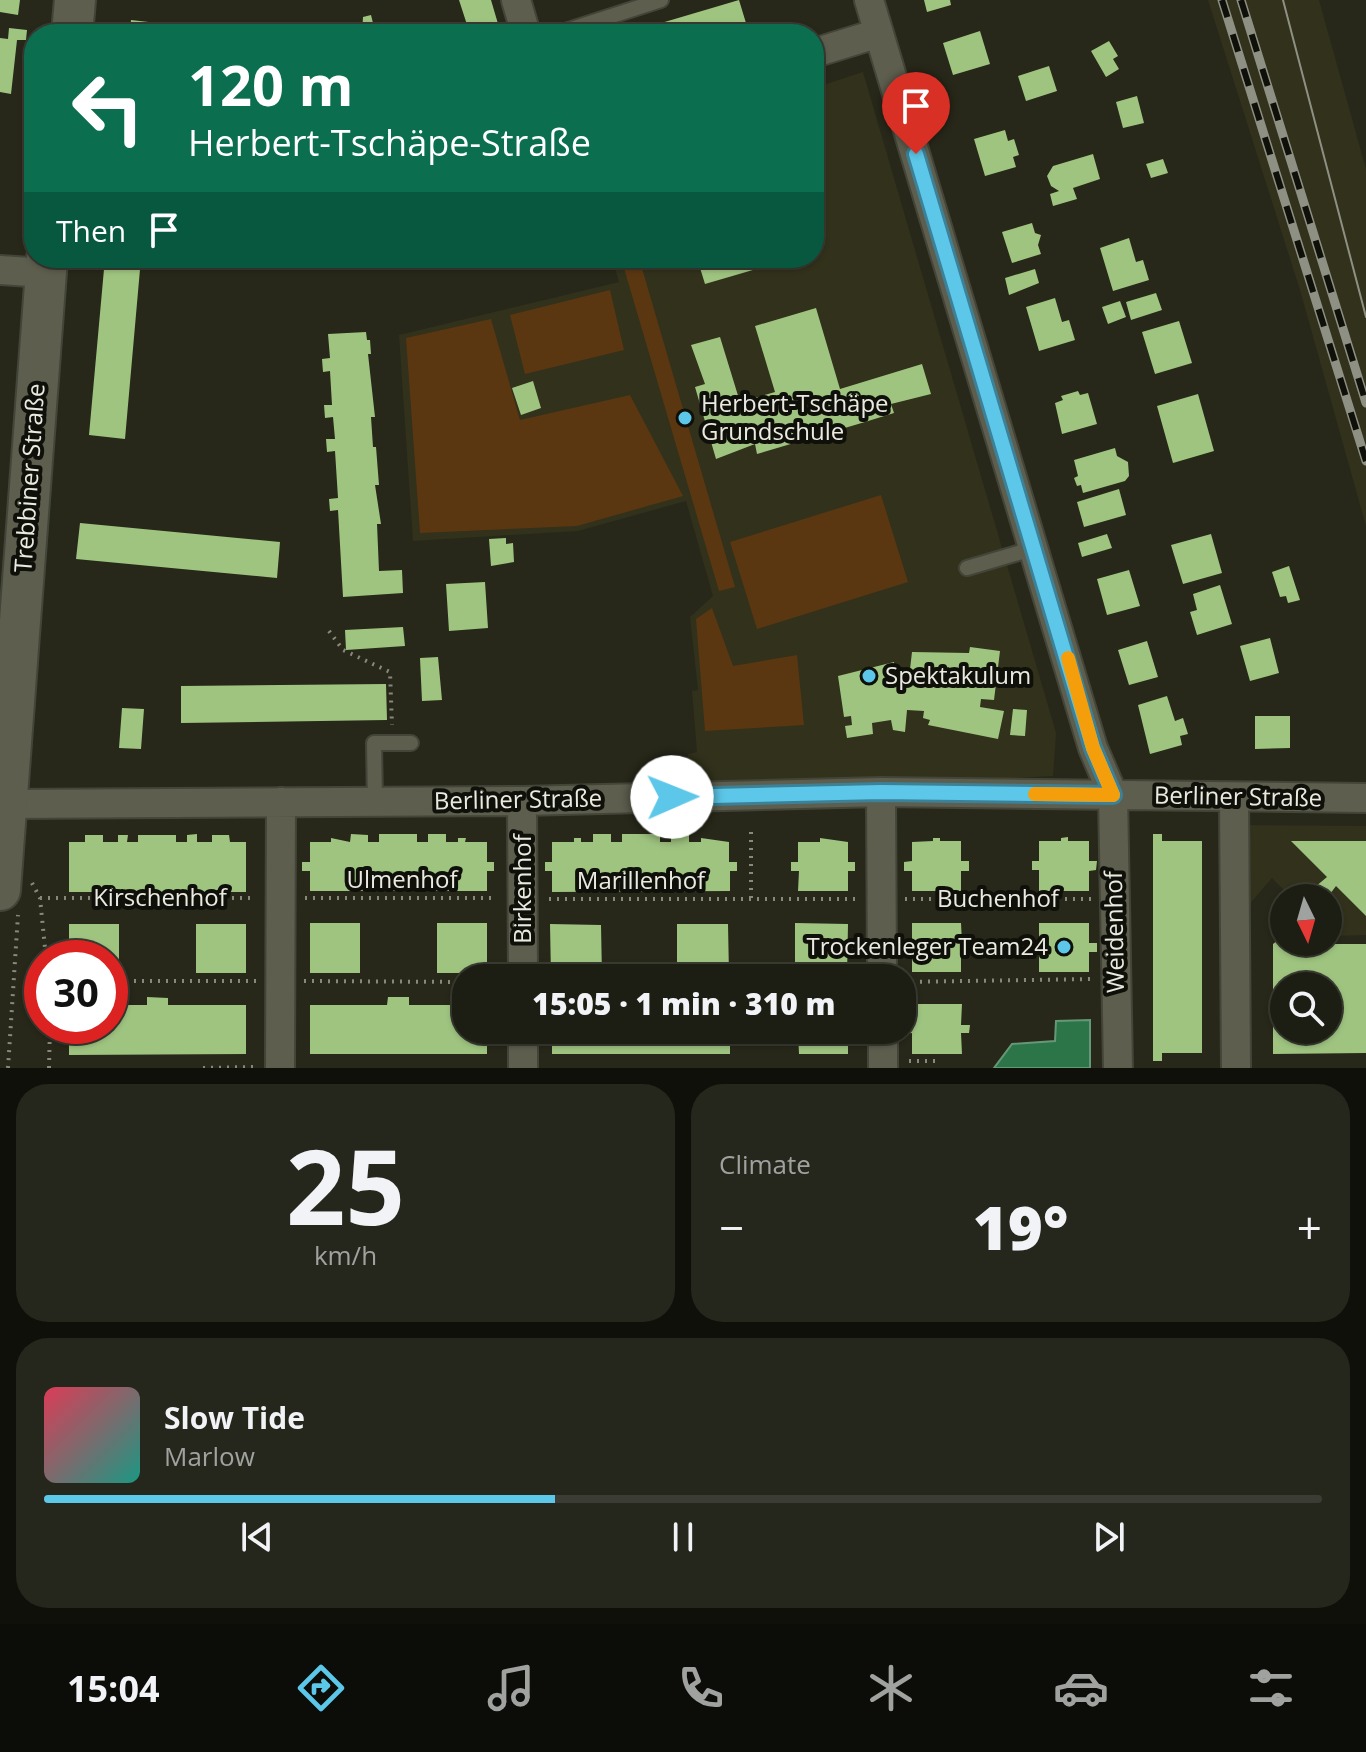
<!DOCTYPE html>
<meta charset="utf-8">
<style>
:root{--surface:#1d1e13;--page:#25271c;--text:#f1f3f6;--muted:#a0a2a0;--line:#3b3c33;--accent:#5cc7e8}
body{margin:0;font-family:"Open Sans",sans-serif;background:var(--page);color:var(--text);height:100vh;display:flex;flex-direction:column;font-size:30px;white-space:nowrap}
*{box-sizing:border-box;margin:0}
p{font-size:26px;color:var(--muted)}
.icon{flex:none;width:44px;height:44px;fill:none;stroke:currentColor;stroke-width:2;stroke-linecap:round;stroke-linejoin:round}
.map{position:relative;height:1068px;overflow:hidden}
.side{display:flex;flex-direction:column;gap:16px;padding:16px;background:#10100a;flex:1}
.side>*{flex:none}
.hud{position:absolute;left:24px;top:24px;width:800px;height:244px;border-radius:32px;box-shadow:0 2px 6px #0004,0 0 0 2px var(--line);background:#0b6e4f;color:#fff;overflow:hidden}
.needle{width:52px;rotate:175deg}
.controls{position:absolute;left:1270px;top:884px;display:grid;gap:16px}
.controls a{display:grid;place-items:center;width:72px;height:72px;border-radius:50%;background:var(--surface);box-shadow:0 2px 6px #0004,0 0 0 2px var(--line);font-size:40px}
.speed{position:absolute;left:24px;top:940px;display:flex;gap:16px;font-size:40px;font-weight:700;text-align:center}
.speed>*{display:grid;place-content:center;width:104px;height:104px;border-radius:50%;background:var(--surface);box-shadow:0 2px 6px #0004,0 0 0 2px var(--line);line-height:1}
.speed .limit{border:12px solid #d22;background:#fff;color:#111}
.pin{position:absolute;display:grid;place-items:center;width:68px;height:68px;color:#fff;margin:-82px -34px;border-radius:50% 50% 50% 0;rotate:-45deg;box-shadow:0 0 8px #0007}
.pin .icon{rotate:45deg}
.me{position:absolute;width:88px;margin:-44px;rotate:89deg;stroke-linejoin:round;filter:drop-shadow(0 0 6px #0008)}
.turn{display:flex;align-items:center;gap:28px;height:168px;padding:0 32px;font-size:36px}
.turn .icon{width:104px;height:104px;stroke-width:2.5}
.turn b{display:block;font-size:56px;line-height:68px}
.then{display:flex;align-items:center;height:76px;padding:0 32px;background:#0003;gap:16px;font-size:30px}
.big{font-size:60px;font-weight:800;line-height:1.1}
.side .tile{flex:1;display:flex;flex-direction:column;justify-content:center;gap:12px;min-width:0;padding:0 28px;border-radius:32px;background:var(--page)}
.side .dial{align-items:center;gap:0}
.dial b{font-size:104px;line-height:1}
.song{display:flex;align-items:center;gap:24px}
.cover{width:96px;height:96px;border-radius:12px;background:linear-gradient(135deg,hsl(350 70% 55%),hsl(170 70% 35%))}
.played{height:8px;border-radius:4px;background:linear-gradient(90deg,var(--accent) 40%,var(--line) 40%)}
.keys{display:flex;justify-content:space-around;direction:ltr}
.heat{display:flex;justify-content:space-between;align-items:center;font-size:44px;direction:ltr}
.side .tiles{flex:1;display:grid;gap:16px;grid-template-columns:1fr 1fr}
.tile:last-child{grid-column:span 2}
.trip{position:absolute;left:452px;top:964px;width:464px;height:80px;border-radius:32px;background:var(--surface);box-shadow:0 2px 6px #0004,0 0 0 2px var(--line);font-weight:800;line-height:80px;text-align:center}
.dock{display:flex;height:128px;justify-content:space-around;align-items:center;background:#0c0c08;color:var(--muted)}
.dock .icon{width:56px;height:56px}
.dock .on{color:var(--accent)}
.dock b{font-size:36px;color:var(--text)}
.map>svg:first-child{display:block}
</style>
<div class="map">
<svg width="1366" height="1068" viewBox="0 0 1366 1068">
<rect width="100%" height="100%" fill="#272819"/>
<path fill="#31311c" d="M 1208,0 L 1319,0 L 1366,169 L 1366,526 L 1300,290 Z
M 863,72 L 1056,733 L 1053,776 L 689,795 L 688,754 L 697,752 L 692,691 L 698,690 L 690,617 L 713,596 L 686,501 L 578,531 L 413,541 L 399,335 L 619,282 L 612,258 L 814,258 L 814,88 Z
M 1245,825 L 1366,826 L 1366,935 L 1332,936 L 1328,933 L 1328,898 L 1292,898 L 1272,878 L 1247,907 Z"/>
<path fill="#5a3711" d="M 621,258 L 639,258 L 735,587 L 719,591 Z
M 610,290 L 624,350 L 525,374 L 510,315 Z
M 491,319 L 520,420 L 630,395 L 683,496 L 577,526 L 420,533 L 406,338 Z
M 881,495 L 908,582 L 757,629 L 730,542 Z
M 712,608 L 733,666 L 797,655 L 804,725 L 705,731 L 696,619 Z"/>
<path fill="#2c7549" stroke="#659877" stroke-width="2" d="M 1090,1020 L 1090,1068 L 994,1068 L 1012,1044 L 1055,1041 L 1056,1021 Z"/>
<path fill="#9fc480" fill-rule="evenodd" d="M 0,0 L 20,0 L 18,15 L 0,12 Z
M 459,0 L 491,0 L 501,34 L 470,34 Z
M 739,0 L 749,33 L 746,34 L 624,34 Z
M 924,0 L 950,0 L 951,5 L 927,12 Z
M 371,15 L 374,27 L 382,24 L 385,34 L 362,34 L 363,17 Z
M 131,20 L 166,24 L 164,34 L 130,34 Z
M 9,28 L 27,30 L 26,40 L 17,40 L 11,94 L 0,92 L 0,38 L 8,39 Z
M 980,31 L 990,64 L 953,75 L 943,43 Z
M 1109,41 L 1118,56 L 1113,59 L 1119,69 L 1106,77 L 1091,51 Z
M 1049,66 L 1057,91 L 1026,101 L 1018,76 Z
M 1137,96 L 1144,123 L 1123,128 L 1116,102 Z
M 1005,130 L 1008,141 L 1014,139 L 1019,155 L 1013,157 L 1016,167 L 985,176 L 974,139 Z
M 1093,154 L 1100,179 L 1073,188 L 1077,199 L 1053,206 L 1050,194 L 1059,191 L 1051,186 L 1047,176 L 1053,166 Z
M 1163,159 L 1168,173 L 1151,178 L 1146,164 Z
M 1032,223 L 1035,233 L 1041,235 L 1038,245 L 1041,254 L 1012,263 L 1002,232 Z
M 1129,238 L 1136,262 L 1143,260 L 1149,280 L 1113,291 L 1100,248 Z
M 105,258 L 141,258 L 125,439 L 89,435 Z
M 697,258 L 790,258 L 790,259 L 705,284 Z
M 1035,269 L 1039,283 L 1009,295 L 1005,278 Z
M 1156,293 L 1162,310 L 1131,320 L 1126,302 Z
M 1055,298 L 1062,322 L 1069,320 L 1075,340 L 1039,351 L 1026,307 Z
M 1120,301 L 1126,317 L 1108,324 L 1102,307 Z
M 816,308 L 840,389 L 922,364 L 931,394 L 891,404 L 894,413 L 865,422 L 757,454 L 755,444 L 716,459 L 695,387 L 705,384 L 691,345 L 720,337 L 740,402 L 775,392 L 755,326 Z
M 1179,321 L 1192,363 L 1155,374 L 1142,332 Z
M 366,332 L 367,340 L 370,340 L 371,354 L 368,354 L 375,417 L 371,417 L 373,447 L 376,447 L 379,485 L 375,485 L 381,524 L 377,524 L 379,571 L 402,570 L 403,593 L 343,597 L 338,510 L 330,511 L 329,499 L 338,498 L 335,451 L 327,452 L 326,439 L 335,439 L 333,417 L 325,418 L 324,405 L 332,405 L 330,371 L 323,372 L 322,359 L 330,358 L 328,334 Z
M 533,381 L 541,408 L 521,415 L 512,388 Z
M 1078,391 L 1080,395 L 1088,393 L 1097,424 L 1062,434 L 1055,403 L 1063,400 L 1061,396 Z
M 1198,394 L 1214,451 L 1173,463 L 1157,406 Z
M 1115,448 L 1117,456 L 1128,462 L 1129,476 L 1125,481 L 1083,493 L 1081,485 L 1077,486 L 1074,478 L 1078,476 L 1074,460 Z
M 1119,489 L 1126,515 L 1084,527 L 1077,502 Z
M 80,523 L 280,542 L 277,578 L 76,559 Z
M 1107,534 L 1112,548 L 1082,557 L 1078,543 Z
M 1211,534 L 1222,573 L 1183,584 L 1171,545 Z
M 506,538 L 506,544 L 513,543 L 514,562 L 491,566 L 489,539 Z
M 1289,566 L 1300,600 L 1288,603 L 1286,596 L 1280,597 L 1272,572 Z
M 1129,570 L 1140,606 L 1107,615 L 1097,579 Z
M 485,582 L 488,628 L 449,631 L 446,584 Z
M 1220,585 L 1232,624 L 1197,635 L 1190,612 L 1197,610 L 1193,594 Z
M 403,627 L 405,646 L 346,650 L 345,630 Z
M 1270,638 L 1279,673 L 1250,681 L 1240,646 Z
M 1147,641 L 1158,677 L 1129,685 L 1118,650 Z
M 970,647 L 1000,651 L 994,700 L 981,699 L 980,707 L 1004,711 L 998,739 L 928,725 L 930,720 L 923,718 L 924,711 L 907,710 L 905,732 L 893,730 L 891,720 L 872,723 L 873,734 L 847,738 L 845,726 L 852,725 L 851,716 L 844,717 L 838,676 L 894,662 L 897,680 L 909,678 L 912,652 L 969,653 Z
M 438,657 L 442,700 L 422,701 L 420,658 Z
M 386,684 L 387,720 L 181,723 L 181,686 Z
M 1167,696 L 1175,721 L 1183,718 L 1188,734 L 1180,736 L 1182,745 L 1150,754 L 1138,705 Z
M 122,708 L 144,709 L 141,749 L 119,748 Z
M 1013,709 L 1027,710 L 1025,736 L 1010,735 Z
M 1255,716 L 1290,716 L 1290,748 L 1255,749 Z
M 197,834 L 197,842 L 212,842 L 212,835 L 229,835 L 230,842 L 246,842 L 246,892 L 69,892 L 69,842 L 85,842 L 85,835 L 103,835 L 103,842 L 118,842 L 118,835 L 128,835 L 127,842 L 138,842 L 138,835 L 176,835 L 176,842 L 187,842 L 187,835 Z
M 351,834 L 368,835 L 368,842 L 379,842 L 379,834 L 417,834 L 417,842 L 428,842 L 428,834 L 446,834 L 446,842 L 458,842 L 458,838 L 466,838 L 465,842 L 487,842 L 487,862 L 494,862 L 494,871 L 487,871 L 487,891 L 310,891 L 310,871 L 302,871 L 302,862 L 310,862 L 310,842 L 331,842 L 331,838 L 350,842 Z
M 593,834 L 611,834 L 611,842 L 622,842 L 622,834 L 660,834 L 660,842 L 671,842 L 671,834 L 689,834 L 689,842 L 701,842 L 701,838 L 729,842 L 729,862 L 737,862 L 737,871 L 730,871 L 730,891 L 552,892 L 552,871 L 545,871 L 545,862 L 552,862 L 552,842 L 574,842 L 574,838 L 581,838 L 581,842 L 593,842 Z
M 1153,834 L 1162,834 L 1162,841 L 1202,841 L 1202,1053 L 1162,1053 L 1162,1061 L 1153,1061 Z
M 1068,837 L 1068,841 L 1089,841 L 1089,861 L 1097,861 L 1096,870 L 1089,871 L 1089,891 L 1039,891 L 1039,870 L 1032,870 L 1032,861 L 1039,861 L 1039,841 L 1061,841 L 1061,838 Z
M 820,838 L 848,842 L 848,862 L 855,862 L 855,871 L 848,871 L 848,891 L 798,891 L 799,871 L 791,871 L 791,862 L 798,862 L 798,842 L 820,842 Z
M 933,838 L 940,838 L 940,841 L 961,841 L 961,861 L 969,861 L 969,871 L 961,871 L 961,891 L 912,891 L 912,871 L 904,871 L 904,862 L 912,861 L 912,842 L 933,841 Z
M 1291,841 L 1366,841 L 1366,916 L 1336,886 L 1327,898 L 1318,896 L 1315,887 L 1327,877 Z
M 310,923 L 360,923 L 360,973 L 310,973 Z
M 437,923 L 487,923 L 487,973 L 437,973 Z
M 795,923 L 848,924 L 847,977 L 795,977 Z
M 912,923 L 961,923 L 962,943 L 969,943 L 969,952 L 961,952 L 961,972 L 912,972 L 912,952 L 904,952 L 904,943 L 912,943 Z
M 1039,923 L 1089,923 L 1089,943 L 1097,943 L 1097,952 L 1089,952 L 1089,972 L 1039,972 L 1039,952 L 1031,952 L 1031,943 L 1039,943 Z
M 69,924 L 119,924 L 119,973 L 110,973 L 110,958 L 69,958 Z
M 196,924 L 246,924 L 246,973 L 196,973 Z
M 550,924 L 601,925 L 602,977 L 551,977 Z
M 677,924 L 728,924 L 729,975 L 677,974 Z
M 1284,935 L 1284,942 L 1328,940 L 1332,944 L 1366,944 L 1366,1053 L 1273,1054 L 1273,944 ZM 1284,986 L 1328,986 L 1328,1030 L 1284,1030 Z
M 147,997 L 168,998 L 168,1005 L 246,1005 L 246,1054 L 69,1055 L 69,1026 L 110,1026 L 110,1005 L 147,1005 Z
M 388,997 L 409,997 L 409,1005 L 466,1005 L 466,1030 L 487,1030 L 487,1054 L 310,1054 L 310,1005 L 387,1005 Z
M 912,1004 L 962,1004 L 961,1025 L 970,1025 L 969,1033 L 961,1033 L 962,1054 L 912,1054 L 912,1033 L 904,1034 L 904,1025 L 912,1024 Z
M 552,1030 L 730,1030 L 730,1054 L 552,1054 Z
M 791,1030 L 856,1030 L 856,1034 L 848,1034 L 848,1054 L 799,1054 L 798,1033 L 791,1034 Z"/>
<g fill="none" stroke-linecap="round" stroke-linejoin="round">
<defs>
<path id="lane" d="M 556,34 L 661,0
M 967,568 L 1035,548
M 375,802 L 374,743 L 411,743"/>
<path id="street" d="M 516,0 L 526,34
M 869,0 L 1093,748 L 1113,795 L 1118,1068
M 814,53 L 879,33
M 0,270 L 45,273
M 881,792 L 882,978
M 1234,798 L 1236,1068
M 522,801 L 523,978
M 7,804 L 522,801 L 881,792 L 1366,798
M 523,1030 L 523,1068
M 883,1030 L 883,1068
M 280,1068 L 281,802"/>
<path id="secondary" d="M 72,34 L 75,0
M 0,890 L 47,258"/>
</defs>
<use href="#lane" stroke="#444539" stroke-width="18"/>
<use href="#street" stroke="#444539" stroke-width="32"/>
<use href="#secondary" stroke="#444539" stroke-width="44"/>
<path stroke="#88887c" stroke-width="4" stroke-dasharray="2 6" stroke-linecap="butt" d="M 329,631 L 343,650 L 390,672 L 392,725
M 32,883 L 40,898 L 46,958
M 40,898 L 256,898
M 305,898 L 496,898
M 751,898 L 751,828
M 549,899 L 856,899
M 905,899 L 1092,899
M 110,981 L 256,981
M 304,981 L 466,982
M 904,982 L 1092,979
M 909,1061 L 937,1061
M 8,1068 L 18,915
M 49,1068 L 50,1026
M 203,1068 L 254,1067"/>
<use href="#lane" stroke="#5d5e4e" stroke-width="14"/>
<use href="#street" stroke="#5d5e4e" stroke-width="28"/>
<use href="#secondary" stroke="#5d5e4e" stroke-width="40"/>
<path stroke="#8f9084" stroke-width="2" d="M 1283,0 L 1366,317"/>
<defs>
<path id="rail" d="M 1222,0 L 1366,461
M 1241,0 L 1366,403"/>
</defs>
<use href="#rail" stroke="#8f9084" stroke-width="9"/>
<use href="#rail" stroke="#10100a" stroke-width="6" stroke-dasharray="18" stroke-linecap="butt"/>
</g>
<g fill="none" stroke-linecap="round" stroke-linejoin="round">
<defs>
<path id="route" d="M 672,797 L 881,792 L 1113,795 L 1093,748 L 916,154"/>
</defs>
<use href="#route" stroke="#3c8197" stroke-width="20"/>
<use href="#route" stroke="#5cc7e8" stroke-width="14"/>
<path stroke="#f59e0b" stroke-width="14" d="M 1035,794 L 1113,795 L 1093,748 L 1068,658"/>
</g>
<g fill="#5cc7e8" stroke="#10100a" stroke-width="3">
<circle cx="685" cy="418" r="8"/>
<circle cx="869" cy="676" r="8"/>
<circle cx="1064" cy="947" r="8"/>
</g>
<g text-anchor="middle" stroke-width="8" stroke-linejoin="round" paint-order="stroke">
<g font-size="24" fill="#eaeae1" stroke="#10100a" text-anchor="start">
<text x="701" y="412">Herbert-Tschäpe<tspan x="701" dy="28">Grundschule</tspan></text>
<text x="885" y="684">Spektakulum</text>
<text x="1048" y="955" text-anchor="end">Trockenleger Team24</text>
</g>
<g font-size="24" fill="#eaeae1" stroke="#10100a">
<text transform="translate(30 478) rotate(-86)" y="8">Trebbiner Straße</text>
<text transform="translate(1238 797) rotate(1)" y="8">Berliner Straße</text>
<text transform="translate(518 800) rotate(-1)" y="8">Berliner Straße</text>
<text x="402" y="888">Ulmenhof</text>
<text x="641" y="889">Marillenhof</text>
<text transform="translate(523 889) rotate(-90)" y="8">Birkenhof</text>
<text x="160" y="906">Kirschenhof</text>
<text x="998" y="907">Buchenhof</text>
<text transform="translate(1115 932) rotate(-91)" y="8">Weidenhof</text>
</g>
</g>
</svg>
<div class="controls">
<a><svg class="needle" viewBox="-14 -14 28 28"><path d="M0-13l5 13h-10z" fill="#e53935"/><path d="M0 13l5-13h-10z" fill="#a0a2a0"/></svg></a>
<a><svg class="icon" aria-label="search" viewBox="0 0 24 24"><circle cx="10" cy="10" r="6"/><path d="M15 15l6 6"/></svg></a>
</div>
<div class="speed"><div class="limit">30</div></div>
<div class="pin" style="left:916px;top:154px;background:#d93025"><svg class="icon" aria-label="arrive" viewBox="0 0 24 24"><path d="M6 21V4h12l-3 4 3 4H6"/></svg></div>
<svg class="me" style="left:672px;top:797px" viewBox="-20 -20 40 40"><circle r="19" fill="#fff"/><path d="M0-13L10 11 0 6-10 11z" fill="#5cc7e8"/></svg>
<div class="trip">15:05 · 1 min · 310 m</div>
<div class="hud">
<div class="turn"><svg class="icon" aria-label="left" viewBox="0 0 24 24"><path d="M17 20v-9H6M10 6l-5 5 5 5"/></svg><div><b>120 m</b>Herbert-Tschäpe-Straße</div></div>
<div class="then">Then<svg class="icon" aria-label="arrive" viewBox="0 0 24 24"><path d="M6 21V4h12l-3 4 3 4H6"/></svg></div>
</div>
</div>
<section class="side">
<div class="tiles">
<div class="tile dial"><b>25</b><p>km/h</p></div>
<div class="tile"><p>Climate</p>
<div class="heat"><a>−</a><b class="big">19°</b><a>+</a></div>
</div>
<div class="tile">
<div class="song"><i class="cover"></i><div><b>Slow Tide</b><p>Marlow</p></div></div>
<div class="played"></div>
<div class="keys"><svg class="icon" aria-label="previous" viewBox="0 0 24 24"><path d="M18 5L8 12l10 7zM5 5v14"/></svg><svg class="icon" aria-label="pause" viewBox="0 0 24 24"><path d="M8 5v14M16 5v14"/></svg><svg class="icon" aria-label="next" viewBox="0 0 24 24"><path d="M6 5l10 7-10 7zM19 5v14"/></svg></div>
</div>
</div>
</section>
<nav class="dock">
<b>15:04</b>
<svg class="icon on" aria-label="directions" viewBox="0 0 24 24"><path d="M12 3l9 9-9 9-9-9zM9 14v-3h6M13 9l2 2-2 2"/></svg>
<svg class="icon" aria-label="music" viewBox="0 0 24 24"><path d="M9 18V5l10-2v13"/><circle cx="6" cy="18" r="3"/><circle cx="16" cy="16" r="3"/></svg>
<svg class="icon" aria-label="phone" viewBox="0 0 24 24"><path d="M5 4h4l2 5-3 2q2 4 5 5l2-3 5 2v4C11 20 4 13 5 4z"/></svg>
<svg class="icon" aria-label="climate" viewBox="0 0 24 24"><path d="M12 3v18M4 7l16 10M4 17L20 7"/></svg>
<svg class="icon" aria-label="car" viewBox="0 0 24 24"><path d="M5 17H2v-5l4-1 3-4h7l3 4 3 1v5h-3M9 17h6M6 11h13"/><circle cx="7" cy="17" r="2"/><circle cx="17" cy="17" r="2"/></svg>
<svg class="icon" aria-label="filters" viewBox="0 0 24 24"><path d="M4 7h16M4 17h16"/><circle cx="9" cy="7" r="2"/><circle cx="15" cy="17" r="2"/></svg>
</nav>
